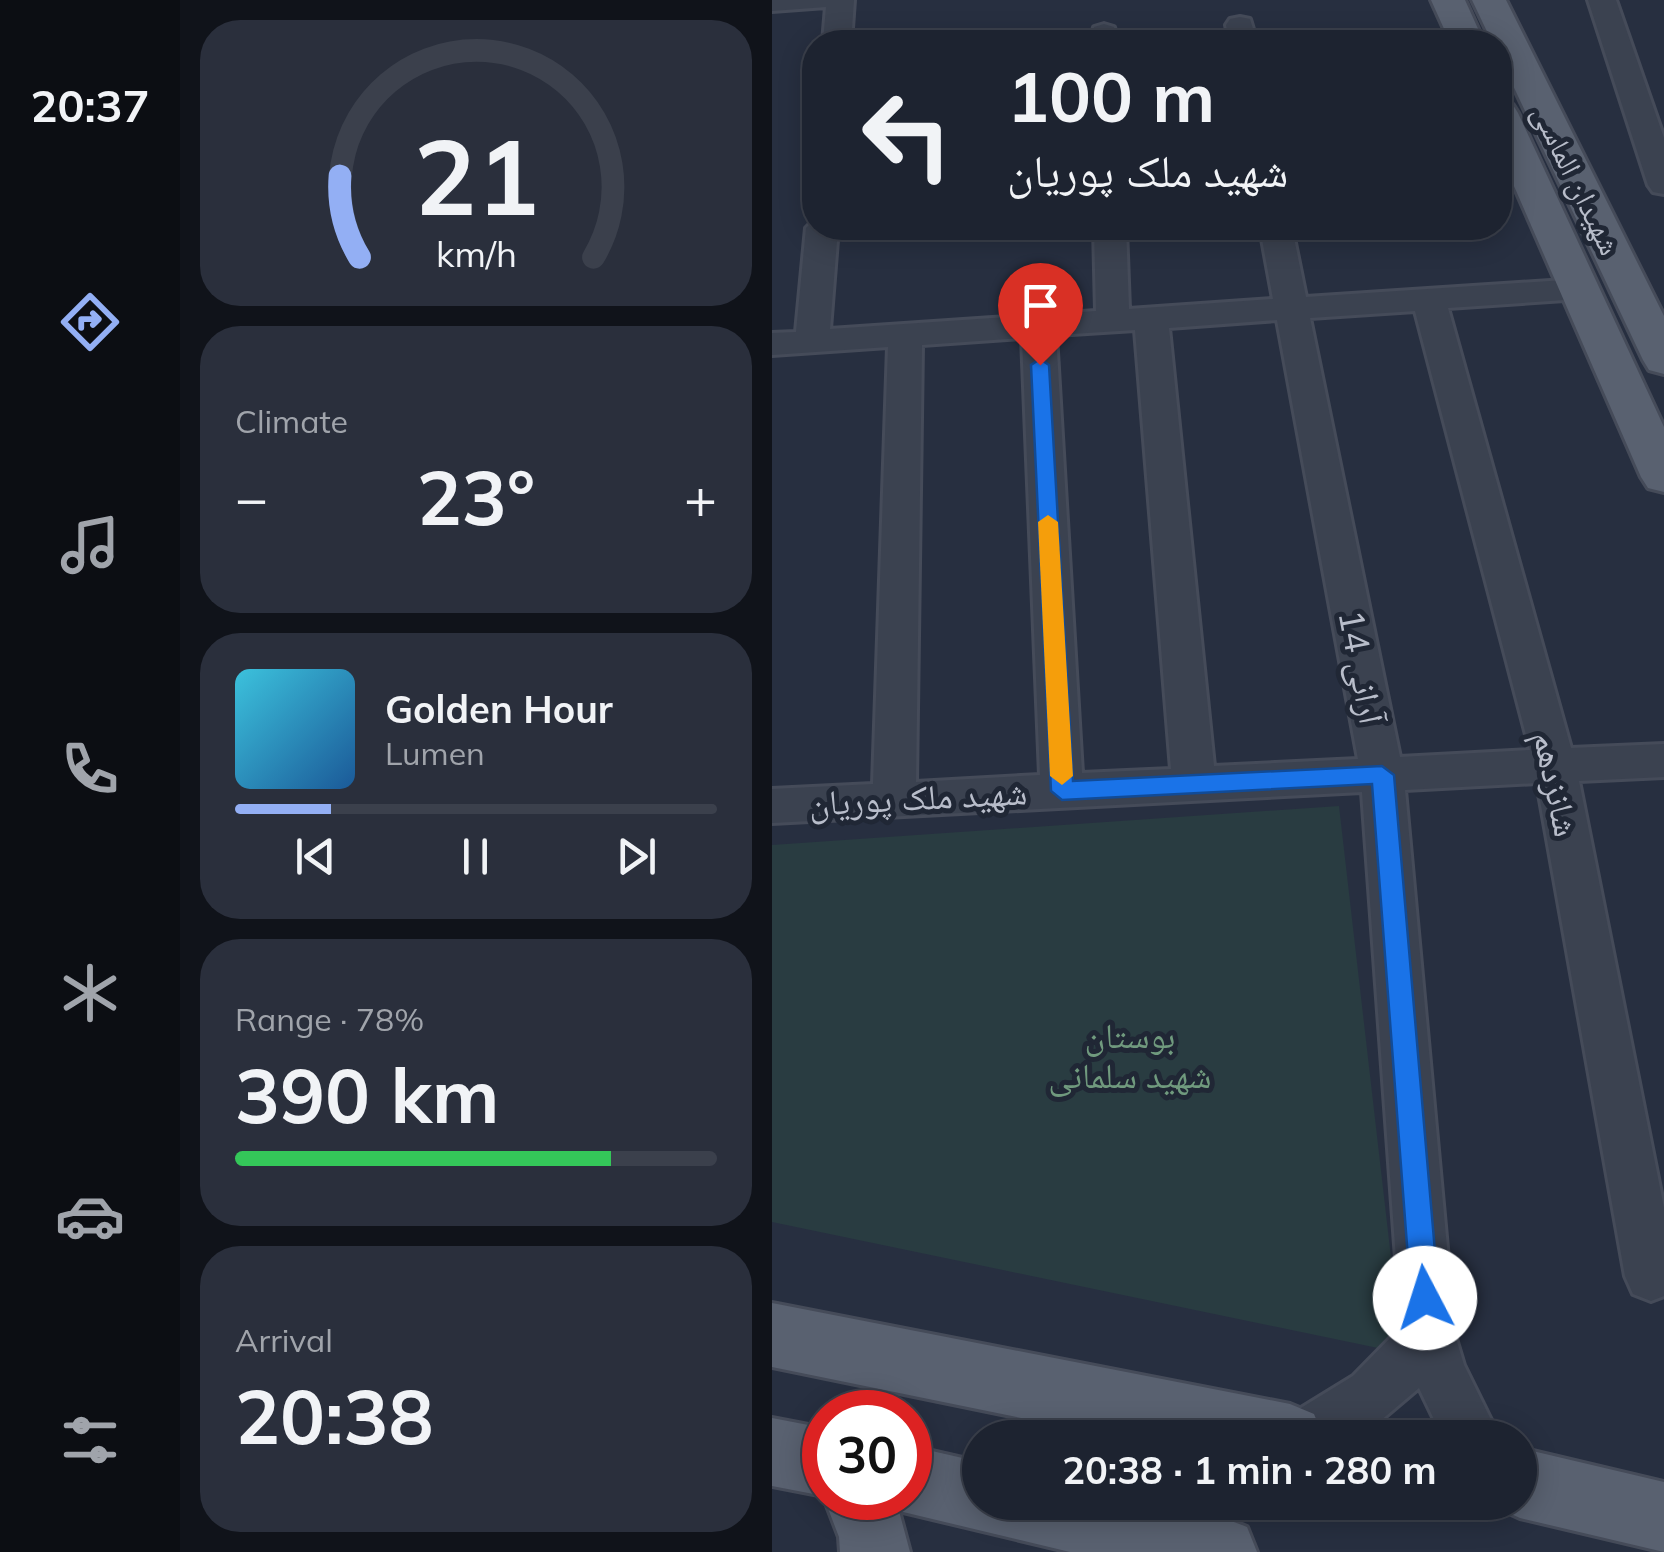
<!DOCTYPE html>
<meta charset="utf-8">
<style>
:root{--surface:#1d2330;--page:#2a2f3c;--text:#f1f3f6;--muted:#a0a4ab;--line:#3b404c;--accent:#93aff4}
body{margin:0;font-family:Mulish,"Noto Naskh Arabic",sans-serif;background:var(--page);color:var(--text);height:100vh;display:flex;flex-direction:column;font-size:38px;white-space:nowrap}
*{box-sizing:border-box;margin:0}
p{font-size:32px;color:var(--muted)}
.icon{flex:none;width:55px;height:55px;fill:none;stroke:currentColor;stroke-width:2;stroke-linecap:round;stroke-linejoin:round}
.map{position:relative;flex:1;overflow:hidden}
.side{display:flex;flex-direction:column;gap:20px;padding:20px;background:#10131a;width:592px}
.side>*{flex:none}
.hud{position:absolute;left:30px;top:30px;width:710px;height:210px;border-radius:40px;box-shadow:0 5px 25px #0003,0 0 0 2px var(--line);background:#1d2330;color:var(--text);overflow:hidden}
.speed{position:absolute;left:30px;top:1390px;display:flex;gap:20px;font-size:50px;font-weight:700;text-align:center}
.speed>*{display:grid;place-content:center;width:130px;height:130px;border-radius:50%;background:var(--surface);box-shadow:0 5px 25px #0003,0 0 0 2px var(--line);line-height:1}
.speed .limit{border:15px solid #d22;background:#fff;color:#111}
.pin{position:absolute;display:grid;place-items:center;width:85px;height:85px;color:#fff;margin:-102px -42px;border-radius:50% 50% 50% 0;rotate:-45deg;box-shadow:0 0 10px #0007}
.pin .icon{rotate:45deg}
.me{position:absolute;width:110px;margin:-55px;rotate:355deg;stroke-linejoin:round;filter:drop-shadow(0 0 8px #0008)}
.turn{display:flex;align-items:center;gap:35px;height:210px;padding:0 40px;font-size:45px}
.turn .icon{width:130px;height:130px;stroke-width:2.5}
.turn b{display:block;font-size:70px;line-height:85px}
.big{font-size:75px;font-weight:700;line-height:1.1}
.side .widget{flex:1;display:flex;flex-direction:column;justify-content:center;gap:15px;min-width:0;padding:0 35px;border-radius:40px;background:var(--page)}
.side .dial{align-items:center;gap:0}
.dial svg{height:260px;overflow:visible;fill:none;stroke:var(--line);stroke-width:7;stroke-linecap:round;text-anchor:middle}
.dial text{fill:var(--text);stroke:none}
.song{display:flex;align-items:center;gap:30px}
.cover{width:120px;height:120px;border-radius:15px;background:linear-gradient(135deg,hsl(190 70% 55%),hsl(210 70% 35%))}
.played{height:10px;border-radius:5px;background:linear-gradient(90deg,var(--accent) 20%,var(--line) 20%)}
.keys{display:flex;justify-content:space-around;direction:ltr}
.heat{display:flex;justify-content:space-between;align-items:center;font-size:55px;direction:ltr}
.charge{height:15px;border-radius:8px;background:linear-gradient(90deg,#34c759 78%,var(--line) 0)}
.trip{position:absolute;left:190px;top:1420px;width:575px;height:100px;border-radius:50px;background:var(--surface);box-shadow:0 5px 25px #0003,0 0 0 2px var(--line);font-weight:700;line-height:100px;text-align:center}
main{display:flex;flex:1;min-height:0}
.tab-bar{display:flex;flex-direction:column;width:180px;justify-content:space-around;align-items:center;background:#0c0e13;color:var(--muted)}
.tab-bar .icon{width:70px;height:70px}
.tab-bar .selected{color:var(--accent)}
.tab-bar b{font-size:45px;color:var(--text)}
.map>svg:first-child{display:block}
</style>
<main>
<nav class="tab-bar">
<b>20:37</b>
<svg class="icon selected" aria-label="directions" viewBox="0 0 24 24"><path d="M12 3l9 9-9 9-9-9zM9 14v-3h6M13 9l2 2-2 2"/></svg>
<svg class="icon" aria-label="music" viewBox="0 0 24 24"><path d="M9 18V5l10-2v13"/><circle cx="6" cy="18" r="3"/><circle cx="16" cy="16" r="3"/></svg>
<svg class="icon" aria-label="phone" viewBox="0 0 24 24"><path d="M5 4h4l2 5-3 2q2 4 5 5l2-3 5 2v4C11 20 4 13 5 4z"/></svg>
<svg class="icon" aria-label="climate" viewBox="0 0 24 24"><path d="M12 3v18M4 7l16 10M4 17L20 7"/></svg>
<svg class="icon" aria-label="car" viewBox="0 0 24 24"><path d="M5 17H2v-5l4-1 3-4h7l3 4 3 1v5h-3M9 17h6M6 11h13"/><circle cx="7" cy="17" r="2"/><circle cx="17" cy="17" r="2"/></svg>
<svg class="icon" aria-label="filters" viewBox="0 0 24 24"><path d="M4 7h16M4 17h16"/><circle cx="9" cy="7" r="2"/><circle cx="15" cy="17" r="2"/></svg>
</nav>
<section class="side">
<div class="widget dial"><svg viewBox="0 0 100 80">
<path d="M14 69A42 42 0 1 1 86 69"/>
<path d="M14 69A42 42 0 0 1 8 44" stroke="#93aff4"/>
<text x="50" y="56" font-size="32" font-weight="700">21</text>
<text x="50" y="72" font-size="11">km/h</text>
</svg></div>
<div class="widget"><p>Climate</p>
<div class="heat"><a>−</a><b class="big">23°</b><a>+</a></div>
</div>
<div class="widget">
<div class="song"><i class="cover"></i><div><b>Golden Hour</b><p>Lumen</p></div></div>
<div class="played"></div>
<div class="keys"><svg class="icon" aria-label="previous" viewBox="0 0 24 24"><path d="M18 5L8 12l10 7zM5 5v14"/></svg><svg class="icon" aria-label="pause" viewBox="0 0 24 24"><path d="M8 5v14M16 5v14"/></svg><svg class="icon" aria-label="next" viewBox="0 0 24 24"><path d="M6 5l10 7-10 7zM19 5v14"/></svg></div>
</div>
<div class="widget"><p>Range · 78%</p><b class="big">390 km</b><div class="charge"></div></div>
<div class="widget"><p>Arrival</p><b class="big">20:38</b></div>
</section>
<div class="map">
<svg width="892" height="1552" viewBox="0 0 892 1552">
<rect width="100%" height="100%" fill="#272f40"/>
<path fill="#293c41" d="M 567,806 L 630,1353 L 0,1222 L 0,845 Z"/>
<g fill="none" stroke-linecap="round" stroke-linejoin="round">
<defs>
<path id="minor" d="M 0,0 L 82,0 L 79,42 L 51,42 L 54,7 L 0,11 Z
M 816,0 L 844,0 L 892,138 L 892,194 L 881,192 L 876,185 Z
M 468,17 L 478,19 L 485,42 L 457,42 L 454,25 L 458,19 Z
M 332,24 L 342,27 L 346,42 L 318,42 L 322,27 Z
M 42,220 L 42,228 L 66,228 L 58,329 L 324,311 L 322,228 L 354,228 L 357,309 L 501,299 L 488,228 L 520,228 L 534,297 L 808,279 L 820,282 L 825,289 L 820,296 L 808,299 L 676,308 L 799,748 L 892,744 L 892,777 L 807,781 L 892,1208 L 892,1296 L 879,1301 L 861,1294 L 853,1276 L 765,783 L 633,790 L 683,1335 L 692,1365 L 728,1438 L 671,1438 L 647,1388 L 588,1438 L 503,1438 L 511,1419 L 581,1376 L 629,1327 L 590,792 L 0,823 L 0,789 L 101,784 L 116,347 L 0,355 L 0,333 L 24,332 L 34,228 ZM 643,311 L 758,750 L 628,757 L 538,318 ZM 505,320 L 586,759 L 442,766 L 397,328 ZM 363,330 L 399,769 L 310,773 L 284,335 ZM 250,338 L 268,775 L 144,782 L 150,345 Z"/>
<path id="major" d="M 659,0 L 693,0 L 712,42 L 678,42 Z
M 700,0 L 734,0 L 892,316 L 892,374 L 877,370 L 871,360 L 728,58 L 728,42 L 720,42 Z
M 728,102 L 741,105 L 746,113 L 892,427 L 892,492 L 876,488 L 869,477 L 728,154 Z
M 0,1303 L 518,1404 L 542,1414 L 552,1438 L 347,1438 L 0,1367 Z
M 0,1418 L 52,1428 L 52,1496 L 0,1486 Z
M 138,1446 L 208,1462 L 208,1502 C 297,1502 391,1492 475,1527 L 485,1552 L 298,1552 L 127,1511 L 138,1552 L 68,1552 L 67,1537 L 52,1498 L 52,1497 L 138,1498 Z
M 748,1448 L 892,1482 L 892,1552 L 748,1518 L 724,1507 L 722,1502 L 748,1502 Z"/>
</defs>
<use href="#minor" stroke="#454b59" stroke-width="6"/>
<use href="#major" stroke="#454b59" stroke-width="6"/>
<use href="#minor" fill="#3b4250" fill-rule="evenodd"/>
<use href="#major" fill="#596170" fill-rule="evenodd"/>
</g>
<path fill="#1a73e8" stroke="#114b97" stroke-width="2.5" d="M 268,359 L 277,365 L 301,781 L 610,766 L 622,775 L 667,1298 L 663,1307 L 653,1311 L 643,1307 L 639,1298 L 600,784 L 290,800 L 279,791 L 259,365 Z"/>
<path fill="#f59e0b" d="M 276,515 L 286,522 L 301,776 L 290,785 L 278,776 L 266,522 Z"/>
<g text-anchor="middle" stroke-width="10" stroke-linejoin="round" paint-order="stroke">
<g font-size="30" fill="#b8bdca" stroke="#202735">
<text transform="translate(804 180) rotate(64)" y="10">شهیدان الماسی</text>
</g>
<g font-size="35" fill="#b8bdca" stroke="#202735">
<text transform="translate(589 667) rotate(79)" y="12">آرانی 14</text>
<text transform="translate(784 784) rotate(78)" y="12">شانزدهم</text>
<text transform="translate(146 798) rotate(-3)" y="12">شهید ملک پوریان</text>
</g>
<g font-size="35" fill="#709a7e" stroke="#202735">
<text x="358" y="1048">بوستان<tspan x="358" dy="40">شهید سلمانی</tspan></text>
</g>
</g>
</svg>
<div class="speed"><div class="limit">30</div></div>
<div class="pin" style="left:268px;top:365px;background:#d93025"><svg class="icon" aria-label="arrive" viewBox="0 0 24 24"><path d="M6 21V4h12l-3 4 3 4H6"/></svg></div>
<svg class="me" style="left:653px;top:1298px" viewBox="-20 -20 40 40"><circle r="19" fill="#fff"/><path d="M0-13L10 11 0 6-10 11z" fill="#1a73e8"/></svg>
<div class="trip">20:38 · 1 min · 280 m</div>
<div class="hud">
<div class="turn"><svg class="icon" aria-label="left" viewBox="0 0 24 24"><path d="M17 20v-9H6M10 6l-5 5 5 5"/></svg><div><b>100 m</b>شهید ملک پوریان</div></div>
</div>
</div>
</main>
